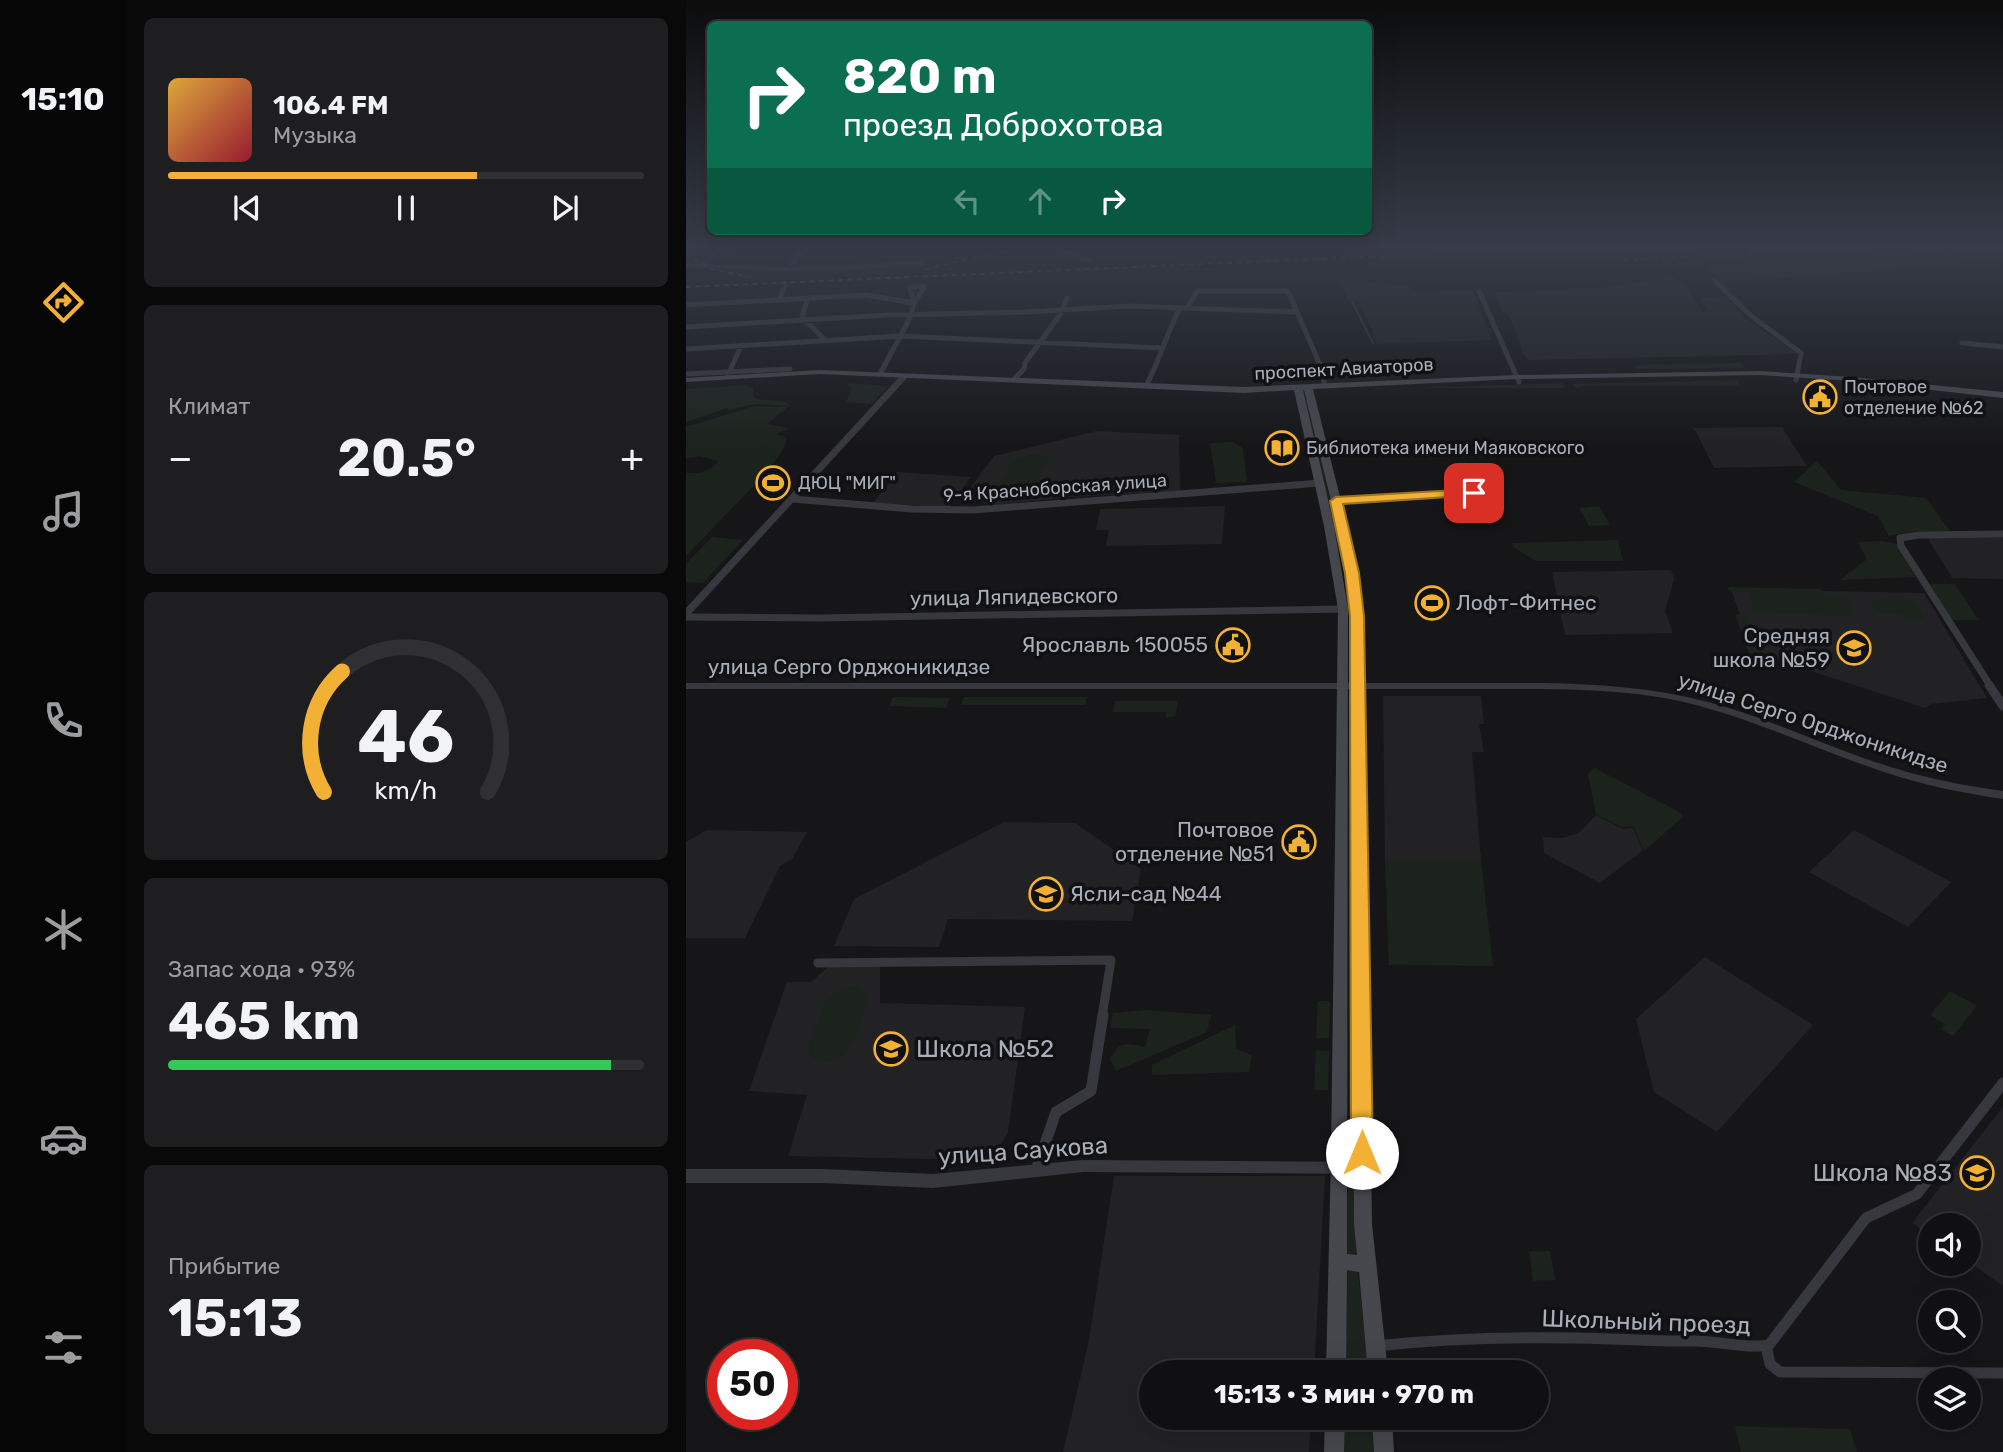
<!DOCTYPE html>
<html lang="ru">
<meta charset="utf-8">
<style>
:root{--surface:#101012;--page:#1e1e20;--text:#f1f3f6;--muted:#9c9d9f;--line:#303032;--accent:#f2b134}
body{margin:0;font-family:Rubik,sans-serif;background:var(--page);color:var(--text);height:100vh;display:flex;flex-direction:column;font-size:26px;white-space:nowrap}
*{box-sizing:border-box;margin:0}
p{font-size:23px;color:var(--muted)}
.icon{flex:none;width:38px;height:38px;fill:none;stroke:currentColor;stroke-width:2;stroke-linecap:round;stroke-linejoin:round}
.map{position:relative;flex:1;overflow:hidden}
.sheet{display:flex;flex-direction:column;gap:18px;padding:18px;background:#09090a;width:560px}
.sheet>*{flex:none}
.banner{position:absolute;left:21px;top:21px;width:665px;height:214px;border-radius:10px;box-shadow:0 7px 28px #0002,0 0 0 2px var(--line);background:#0b6e4f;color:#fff;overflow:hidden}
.tools{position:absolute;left:1232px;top:1213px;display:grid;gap:14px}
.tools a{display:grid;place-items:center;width:63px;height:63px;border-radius:50%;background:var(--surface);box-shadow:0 7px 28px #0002,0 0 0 2px var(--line);font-size:35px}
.speed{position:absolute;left:21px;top:1339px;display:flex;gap:14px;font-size:35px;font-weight:700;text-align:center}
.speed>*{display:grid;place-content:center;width:91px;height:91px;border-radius:50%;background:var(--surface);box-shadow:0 7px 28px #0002,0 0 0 2px var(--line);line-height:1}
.speed .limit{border:10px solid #d22;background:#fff;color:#111}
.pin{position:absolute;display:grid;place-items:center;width:60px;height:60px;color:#fff;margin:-30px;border-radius:14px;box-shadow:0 4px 10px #0006}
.me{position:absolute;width:77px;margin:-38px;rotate:0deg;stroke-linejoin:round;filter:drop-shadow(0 0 5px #0008)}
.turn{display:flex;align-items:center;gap:24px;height:147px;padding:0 21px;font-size:32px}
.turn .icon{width:91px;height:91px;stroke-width:2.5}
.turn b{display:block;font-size:49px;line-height:60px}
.lanes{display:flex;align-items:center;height:66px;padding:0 21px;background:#0003;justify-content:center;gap:35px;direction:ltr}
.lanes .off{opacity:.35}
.big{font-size:52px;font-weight:700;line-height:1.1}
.sheet .widget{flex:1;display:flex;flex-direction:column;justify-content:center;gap:10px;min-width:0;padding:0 24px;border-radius:10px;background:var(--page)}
.sheet .dial{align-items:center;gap:0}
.dial svg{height:182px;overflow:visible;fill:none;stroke:var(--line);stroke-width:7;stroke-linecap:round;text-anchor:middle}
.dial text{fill:var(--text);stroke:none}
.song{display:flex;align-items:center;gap:21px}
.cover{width:84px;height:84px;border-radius:10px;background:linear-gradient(135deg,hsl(40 70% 55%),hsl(350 70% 35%))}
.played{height:7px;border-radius:4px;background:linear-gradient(90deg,var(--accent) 65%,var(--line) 65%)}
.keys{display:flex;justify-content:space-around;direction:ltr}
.heat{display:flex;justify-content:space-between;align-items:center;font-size:38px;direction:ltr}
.charge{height:10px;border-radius:5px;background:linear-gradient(90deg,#34c759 93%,var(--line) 0)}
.trip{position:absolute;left:453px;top:1360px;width:410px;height:70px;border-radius:35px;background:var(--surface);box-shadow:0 7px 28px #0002,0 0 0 2px var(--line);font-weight:700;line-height:70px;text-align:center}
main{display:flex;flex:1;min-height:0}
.tab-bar{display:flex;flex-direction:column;width:126px;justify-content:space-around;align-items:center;background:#060607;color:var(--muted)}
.tab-bar .icon{width:49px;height:49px}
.tab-bar .current{color:var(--accent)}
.tab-bar b{font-size:32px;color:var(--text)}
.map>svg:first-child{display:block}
</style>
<main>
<nav class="tab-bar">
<b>15:10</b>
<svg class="icon current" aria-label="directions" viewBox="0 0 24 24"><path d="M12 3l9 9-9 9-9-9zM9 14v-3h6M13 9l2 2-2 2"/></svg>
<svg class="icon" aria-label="music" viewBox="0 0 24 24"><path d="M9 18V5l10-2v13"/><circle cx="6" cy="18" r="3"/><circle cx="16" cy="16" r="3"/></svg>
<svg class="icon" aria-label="phone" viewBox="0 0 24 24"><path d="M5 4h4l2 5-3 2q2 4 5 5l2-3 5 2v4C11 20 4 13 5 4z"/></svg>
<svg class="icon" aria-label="climate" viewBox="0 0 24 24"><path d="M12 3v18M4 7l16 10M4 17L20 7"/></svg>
<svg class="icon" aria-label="car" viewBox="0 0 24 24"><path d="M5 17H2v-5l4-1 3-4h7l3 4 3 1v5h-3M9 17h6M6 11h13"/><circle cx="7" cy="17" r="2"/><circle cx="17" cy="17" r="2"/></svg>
<svg class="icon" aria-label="filters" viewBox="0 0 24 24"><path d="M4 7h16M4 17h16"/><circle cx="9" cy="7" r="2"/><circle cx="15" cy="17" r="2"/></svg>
</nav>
<section class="sheet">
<div class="widget">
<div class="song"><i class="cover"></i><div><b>106.4 FM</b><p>Музыка</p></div></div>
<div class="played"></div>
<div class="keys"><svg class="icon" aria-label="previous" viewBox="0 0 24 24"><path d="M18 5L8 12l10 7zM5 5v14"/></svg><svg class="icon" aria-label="pause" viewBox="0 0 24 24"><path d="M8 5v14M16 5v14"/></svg><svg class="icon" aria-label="next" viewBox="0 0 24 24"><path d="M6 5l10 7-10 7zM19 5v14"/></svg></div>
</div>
<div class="widget"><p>Климат</p>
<div class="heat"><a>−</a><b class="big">20.5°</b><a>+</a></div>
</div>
<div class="widget dial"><svg viewBox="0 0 100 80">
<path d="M14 69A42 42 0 1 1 86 69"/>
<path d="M14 69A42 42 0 0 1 22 16" stroke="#f2b134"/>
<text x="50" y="56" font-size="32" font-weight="700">46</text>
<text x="50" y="72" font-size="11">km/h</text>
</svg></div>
<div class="widget"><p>Запас хода · 93%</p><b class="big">465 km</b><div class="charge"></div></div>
<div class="widget"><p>Прибытие</p><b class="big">15:13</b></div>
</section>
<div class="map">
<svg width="1317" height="1452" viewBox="0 0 1317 1452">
<rect width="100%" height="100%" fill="#161618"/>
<path fill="#222225" d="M 372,245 L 490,245 L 490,251 L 414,251 L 370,247 Z
M 1261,250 L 1273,258 L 1261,264 L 1161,274 L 1036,282 L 1019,267 L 1183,252 Z
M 988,276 L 1001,287 L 1016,312 L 1021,310 L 1015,300 L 1016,298 L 1041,296 L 1045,299 L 1041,301 L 1048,304 L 1059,318 L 1112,354 L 843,360 L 839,357 L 823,315 L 816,312 L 809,292 L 917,288 Z
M 666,280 L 725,287 L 726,291 L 787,290 L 806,340 L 691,344 L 673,300 L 662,300 L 653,281 Z
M 1096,427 L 1121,466 L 1028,468 L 1008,428 Z
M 411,431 L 493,435 L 494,491 L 385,497 L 309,505 L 275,500 L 308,456 Z
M 211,472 L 285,477 L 263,507 L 187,503 Z
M 539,506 L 536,544 L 420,546 L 423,530 L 410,530 L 414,509 Z
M 1241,537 L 1317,538 L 1317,579 L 1266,578 Z
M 985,570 L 988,579 L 979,611 L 987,633 L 879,635 L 866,572 Z
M 1045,589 L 1238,593 L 1301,698 L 1245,704 L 1239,708 L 1067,652 Z
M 697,696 L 795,696 L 798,724 L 793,724 L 798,752 L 786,752 L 795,860 L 699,860 Z
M 910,815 L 937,829 L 947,828 L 956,848 L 956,851 L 914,883 L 858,853 L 857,837 L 877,838 L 893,833 Z
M 318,822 L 389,823 L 455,869 L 446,921 L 262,919 L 253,947 L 148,946 L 168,899 Z
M 21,830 L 121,832 L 106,859 L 94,866 L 59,938 L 0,938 L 0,842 Z
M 1168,830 L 1265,882 L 1222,927 L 1123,872 Z
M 1019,957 L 1127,1025 L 1031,1132 L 968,1092 L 950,1019 Z
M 143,966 L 194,967 L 194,1003 L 339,1007 L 322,1132 L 313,1148 L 295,1160 L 102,1156 L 121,1095 L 63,1091 L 101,982 L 125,982 Z
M 1317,1107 L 1317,1286 L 1283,1262 L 1283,1225 L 1244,1225 L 1244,1236 L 1226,1223 Z
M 428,1176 L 639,1176 L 628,1372 L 466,1372 L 466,1418 L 625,1418 L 623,1452 L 377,1452 L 403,1340 Z"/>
<path fill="#1c231d" d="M 1056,363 L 1058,368 L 951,369 L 949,365 Z
M 1051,380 L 1054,386 L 896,386 L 890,388 L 886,384 Z
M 160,383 L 202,386 L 186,404 L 160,402 L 166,389 Z
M 877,383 L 879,388 L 725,388 Z
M 60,385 L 67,388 L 67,395 L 70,399 L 101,402 L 104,406 L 71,404 L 42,410 L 41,408 L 0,422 L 0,389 Z
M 619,401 L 622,401 L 661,573 L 666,607 L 667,677 L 663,677 L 663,607 L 658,573 Z
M 69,406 L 102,407 L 81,424 L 103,428 L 91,434 L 101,438 L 98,448 L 82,471 L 0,556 L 0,470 L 1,473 C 16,473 23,472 32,461 L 13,456 L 0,459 L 0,427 Z
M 547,442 L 557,448 L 561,482 L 530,483 L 524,443 Z
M 348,454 L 358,456 L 363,461 C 349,483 336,512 306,496 L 327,460 Z
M 1131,461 L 1155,490 L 1240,498 L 1264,531 L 1231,531 L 1203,536 L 1192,516 L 1108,482 Z
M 431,481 L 438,485 L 433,493 L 387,494 L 381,490 L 383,485 L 391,482 Z
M 913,506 L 924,525 L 903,526 L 893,508 Z
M 26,537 L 57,540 L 17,583 L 0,582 L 0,564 Z
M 932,540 L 937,561 L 850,561 L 827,547 L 826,543 Z
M 1195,541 L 1212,544 L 1229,577 L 1154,580 L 1181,559 L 1172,542 Z
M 1244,584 L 1269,584 L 1292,620 L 1265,620 Z
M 1041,587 L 1135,589 L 1137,594 L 1078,593 L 1160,596 L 1168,616 L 1068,612 L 1062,592 L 1043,591 Z
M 1184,599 L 1228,599 L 1240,620 L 1220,620 L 1216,614 L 1191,613 Z
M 1049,614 L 1058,614 L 1070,650 L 1090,658 L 1085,662 L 1063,653 Z
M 663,694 L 667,694 L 668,1148 L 663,1148 Z
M 207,697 L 264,698 L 260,708 L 203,706 Z
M 278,697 L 401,697 L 399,705 L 275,705 Z
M 429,701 L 492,701 L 489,717 L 480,717 L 480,712 L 427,712 Z
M 909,768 L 995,813 L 997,817 L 958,851 L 947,826 L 935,827 L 910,814 L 902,774 Z
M 699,860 L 795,860 L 807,966 L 703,965 Z
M 165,986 L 175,988 L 181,998 C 176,1025 162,1079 125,1057 L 122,1048 L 140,1000 L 150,991 Z
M 1264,991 L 1291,1006 L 1267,1036 L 1255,1029 L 1259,1024 L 1244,1015 Z
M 632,1001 L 644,1001 L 643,1038 L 630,1038 Z
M 462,1010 L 525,1015 L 521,1032 L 430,1071 L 424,1059 C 433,1041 440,1043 459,1047 L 464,1029 L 424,1028 L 427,1013 Z
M 549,1025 L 550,1049 L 566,1055 L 563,1072 L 466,1075 L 466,1065 Z
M 630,1050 L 643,1051 L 642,1090 L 628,1090 Z
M 662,1185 L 668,1185 L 671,1264 L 683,1372 L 659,1372 Z
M 843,1251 L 864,1251 L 869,1280 L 847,1281 Z
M 658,1418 L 687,1418 L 688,1452 L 658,1452 Z
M 1049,1426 L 1164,1429 L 1171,1452 L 1055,1452 Z"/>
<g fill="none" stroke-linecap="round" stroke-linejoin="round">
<path stroke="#2c353c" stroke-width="2" d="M 666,301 L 687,343"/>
<path stroke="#37383d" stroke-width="5" d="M 361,245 L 405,261
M 11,266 L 21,261 L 37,245
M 102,269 L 237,264
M 102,269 L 116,252 L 128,245
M 1028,280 L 1064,315 L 1115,353 L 1110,380
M 239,286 L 228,303 L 224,287 Z
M 793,291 L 833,382
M 93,300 L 99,286
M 121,300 L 116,317 L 139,340
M 0,305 L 180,295 L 228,303
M 501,308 L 511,291 L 602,291 L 634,365 L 639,386
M 0,327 L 201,315 L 339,312 L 444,306 L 610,312
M 1276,343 L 1317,347
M 0,349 L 215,336 L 475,348
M 0,374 L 104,369
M 194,374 L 225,316 L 228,303
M 42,375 L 55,346
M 327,380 L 338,369 L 339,363 L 375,313 L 381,298
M 460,386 C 474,360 480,334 494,308"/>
<path stroke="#37383d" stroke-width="7" d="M 106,499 L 226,509 L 287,510 L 634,483
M 650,501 L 814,491
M 0,617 L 134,618 L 657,609
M 1305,687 L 1215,546 L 1214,538 L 1233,535 L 1317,534"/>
<path stroke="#37383d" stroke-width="9" d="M 1303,685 L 1317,706
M 132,963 L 425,960 L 416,1017"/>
<path stroke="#37383d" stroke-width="11" d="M 350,1170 L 370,1112 L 405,1091 L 417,1015
M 690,1346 C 755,1339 821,1337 887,1338 C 928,1338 968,1342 1009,1341 C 1034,1341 1059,1349 1083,1345 L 1180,1218 L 1231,1194 L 1317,1083
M 1080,1346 L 1084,1364 L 1094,1372 L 1317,1373"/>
<path fill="#37383d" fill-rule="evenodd" d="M 0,263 L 102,267 L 105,269 L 102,271 L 0,267 Z
M 216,374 L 223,376 L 3,616 L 0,617 L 0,608 Z
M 0,683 L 859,683 C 914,684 969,688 1022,702 C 1086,719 1145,749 1208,768 C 1244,779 1280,786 1317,791 L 1317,799 C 1276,793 1237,785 1198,772 C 1137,752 1079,724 1017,707 C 966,692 912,690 859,689 L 0,689 Z
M 397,1160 L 676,1162 L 681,1163 L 683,1168 L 681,1173 L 676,1174 L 397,1172 L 247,1188 L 136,1183 L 0,1183 L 0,1169 L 136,1169 L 247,1174 Z"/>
<path fill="#45474d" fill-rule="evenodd" d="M 134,370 L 558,387 L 831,375 L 1074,371 L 1166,377 L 1317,392 L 1317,398 L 1166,381 L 1074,375 L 831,379 L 627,389 L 661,525 L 676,607 L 686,1224 L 702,1372 L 682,1372 L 673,1272 L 661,1270 L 660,1372 L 640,1372 L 645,1155 L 652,609 L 638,526 L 608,390 L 558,393 L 134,374 L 0,382 L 0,378 ZM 617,390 L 618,390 L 651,525 L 666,607 L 668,1224 L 671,1255 L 661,1254 L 662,609 L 648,526 Z
M 639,1418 L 659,1418 L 658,1452 L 638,1452 Z
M 686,1418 L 706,1418 L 708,1452 L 688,1452 Z"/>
<path stroke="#4a4c52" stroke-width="2" stroke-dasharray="5 4.5" stroke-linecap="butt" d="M 0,254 L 24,269 L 64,277
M 938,260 L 1231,245
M 239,269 L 345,245
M 0,287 L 942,245"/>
</g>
<linearGradient id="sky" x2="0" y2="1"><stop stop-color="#0c0c0d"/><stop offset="0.55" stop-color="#363c48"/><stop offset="1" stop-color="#363c48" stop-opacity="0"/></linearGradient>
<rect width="1317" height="449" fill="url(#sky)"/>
<path fill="#f2b134" stroke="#9d7322" stroke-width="2" d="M 788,489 L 792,490 L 792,495 L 657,504 L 673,573 L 678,616 L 687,1153 L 684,1159 L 676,1162 L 668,1159 L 665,1153 L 664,616 L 659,573 L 644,501 L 650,497 Z"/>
<defs>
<symbol id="civic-ring" viewBox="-11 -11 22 22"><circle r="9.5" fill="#111113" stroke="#f2b134" stroke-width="1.5"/><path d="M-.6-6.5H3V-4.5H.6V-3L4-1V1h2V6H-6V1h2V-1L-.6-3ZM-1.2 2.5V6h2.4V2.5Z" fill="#f2b134"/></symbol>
<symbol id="library-ring" viewBox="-11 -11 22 22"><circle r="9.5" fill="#111113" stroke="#f2b134" stroke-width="1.5"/><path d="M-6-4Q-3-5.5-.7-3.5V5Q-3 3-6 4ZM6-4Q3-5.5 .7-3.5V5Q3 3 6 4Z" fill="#f2b134"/></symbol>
<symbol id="stadium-ring" viewBox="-11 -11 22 22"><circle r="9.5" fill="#111113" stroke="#f2b134" stroke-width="1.5"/><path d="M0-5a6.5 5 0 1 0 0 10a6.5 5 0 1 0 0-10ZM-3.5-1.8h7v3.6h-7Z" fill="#f2b134"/></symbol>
<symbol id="school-ring" viewBox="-11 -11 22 22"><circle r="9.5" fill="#111113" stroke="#f2b134" stroke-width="1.5"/><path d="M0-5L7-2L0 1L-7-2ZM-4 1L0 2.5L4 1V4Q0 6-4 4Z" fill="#f2b134"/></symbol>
</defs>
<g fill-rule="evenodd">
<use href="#civic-ring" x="1115" y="378" width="38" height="38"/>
<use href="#library-ring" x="577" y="429" width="38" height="38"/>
<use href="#stadium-ring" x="68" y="464" width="38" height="38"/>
<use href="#stadium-ring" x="727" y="584" width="38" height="38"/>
<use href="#civic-ring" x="528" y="626" width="38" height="38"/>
<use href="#school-ring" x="1149" y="629" width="38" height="38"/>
<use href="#civic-ring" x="594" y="823" width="38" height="38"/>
<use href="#school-ring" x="341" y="875" width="38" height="38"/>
<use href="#school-ring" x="186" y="1030" width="38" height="38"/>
<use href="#school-ring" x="1272" y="1154" width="38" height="38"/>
</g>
<g text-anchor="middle" stroke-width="7" stroke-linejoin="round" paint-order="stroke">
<g font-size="18" fill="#a8adb8" stroke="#111113">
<text transform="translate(658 369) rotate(-3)" y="6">проспект Авиаторов</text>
<text transform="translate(369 488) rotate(-4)" y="6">9-я Красноборская улица</text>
</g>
<g font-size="18" fill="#a8adb8" stroke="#111113" text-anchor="start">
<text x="1158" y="393">Почтовое<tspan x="1158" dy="21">отделение №62</tspan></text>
<text x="620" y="454">Библиотека имени Маяковского</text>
<text x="112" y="489">ДЮЦ "МИГ"</text>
</g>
<g font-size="21" fill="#a8adb8" stroke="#111113">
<text transform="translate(328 597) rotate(-1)" y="7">улица Ляпидевского</text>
<text x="163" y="674">улица Серго Орджоникидзе</text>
<text transform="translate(1127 723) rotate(18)" y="7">улица Серго Орджоникидзе</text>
</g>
<g font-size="21" fill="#a8adb8" stroke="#111113" text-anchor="end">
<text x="770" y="610" text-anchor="start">Лофт-Фитнес</text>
<text x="1144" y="643">Средняя<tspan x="1144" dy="24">школа №59</tspan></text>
<text x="522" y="652">Ярославль 150055</text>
<text x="588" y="837">Почтовое<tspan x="588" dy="24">отделение №51</tspan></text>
<text x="384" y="901" text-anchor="start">Ясли-сад №44</text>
</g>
<g font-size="24" fill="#a8adb8" stroke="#111113" text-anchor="start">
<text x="230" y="1057">Школа №52</text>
<text x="1266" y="1181" text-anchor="end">Школа №83</text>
</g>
<g font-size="24" fill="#a8adb8" stroke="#111113">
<text transform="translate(337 1151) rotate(-4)" y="8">улица Саукова</text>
<text transform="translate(960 1322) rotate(2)" y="8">Школьный проезд</text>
</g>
</g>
</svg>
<div class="tools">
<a><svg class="icon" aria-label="sound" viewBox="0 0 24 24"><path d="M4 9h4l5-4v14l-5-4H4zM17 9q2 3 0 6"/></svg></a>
<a><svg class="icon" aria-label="search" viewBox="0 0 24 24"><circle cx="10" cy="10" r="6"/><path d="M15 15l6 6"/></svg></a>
<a><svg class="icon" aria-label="layers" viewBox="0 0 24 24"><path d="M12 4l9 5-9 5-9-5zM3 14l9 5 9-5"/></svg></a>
</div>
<div class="speed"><div class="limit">50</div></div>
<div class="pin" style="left:788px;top:493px;background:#d93025"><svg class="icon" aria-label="arrive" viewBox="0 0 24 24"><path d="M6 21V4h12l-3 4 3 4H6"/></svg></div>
<svg class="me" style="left:676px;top:1153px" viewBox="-20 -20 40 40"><circle r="19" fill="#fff"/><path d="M0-13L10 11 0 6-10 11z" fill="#f2b134"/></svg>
<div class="trip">15:13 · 3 мин · 970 m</div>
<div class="banner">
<div class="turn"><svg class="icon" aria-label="right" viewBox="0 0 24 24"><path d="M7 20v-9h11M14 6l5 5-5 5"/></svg><div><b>820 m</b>проезд Доброхотова</div></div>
<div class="lanes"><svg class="icon off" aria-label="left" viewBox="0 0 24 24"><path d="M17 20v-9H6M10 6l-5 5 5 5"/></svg><svg class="icon off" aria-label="ahead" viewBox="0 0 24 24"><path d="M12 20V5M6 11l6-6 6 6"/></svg><svg class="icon" aria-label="right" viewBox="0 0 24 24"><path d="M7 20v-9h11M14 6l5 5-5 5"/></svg></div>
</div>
</div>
</main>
